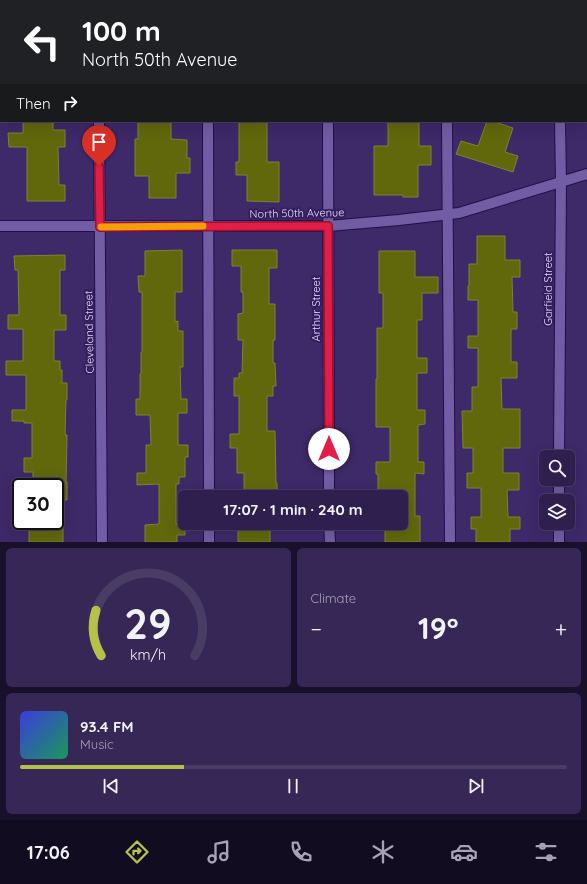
<!DOCTYPE html>
<meta charset="utf-8">
<style>
:root{--surface:#2e1f4f;--page:#362756;--text:#f1f3f6;--muted:#a7a2b7;--line:#493d66;--accent:#b5c24a}
body{margin:0;font-family:Quicksand,sans-serif;background:var(--page);color:var(--text);height:100vh;display:flex;flex-direction:column;font-size:15px;white-space:nowrap}
*{box-sizing:border-box;margin:0}
p{font-size:13px;color:var(--muted)}
.icon{flex:none;width:22px;height:22px;fill:none;stroke:currentColor;stroke-width:2;stroke-linecap:round;stroke-linejoin:round}
.map{position:relative;height:542px;overflow:hidden}
.sheet{display:flex;flex-direction:column;gap:6px;padding:6px;background:#19112b;flex:1}
.sheet>*{flex:none}
.banner{position:absolute;left:0px;top:0px;width:587px;height:122px;box-shadow:0 4px 16px #0002,0 0 0 1px var(--line);background:#202124;color:#fff;overflow:hidden}
.fabs{position:absolute;left:539px;top:450px;display:grid;gap:8px}
.fabs a{display:grid;place-items:center;width:36px;height:36px;border-radius:6px;background:var(--surface);box-shadow:0 4px 16px #0002,0 0 0 1px var(--line);font-size:20px}
.speed{position:absolute;left:12px;top:478px;display:flex;gap:8px;font-size:20px;font-weight:700;text-align:center}
.speed>*{display:grid;place-content:center;width:52px;height:52px;border-radius:50%;background:var(--surface);box-shadow:0 4px 16px #0002,0 0 0 1px var(--line);line-height:1}
.speed .limit{border:2px solid #111;border-radius:6px;background:#fff;color:#111}
.pin{position:absolute;display:grid;place-items:center;width:34px;height:34px;color:#fff;margin:-41px -17px;border-radius:50% 50% 50% 0;rotate:-45deg;box-shadow:0 0 4px #0007}
.pin .icon{rotate:45deg}
.me{position:absolute;width:44px;margin:-22px;rotate:0deg;stroke-linejoin:round;filter:drop-shadow(0 0 3px #0008)}
.turn{display:flex;align-items:center;gap:14px;height:84px;padding:0 16px;font-size:18px}
.turn .icon{width:52px;height:52px;stroke-width:2.5}
.turn b{display:block;font-size:28px;line-height:34px}
.then{display:flex;align-items:center;height:38px;padding:0 16px;background:#0003;gap:8px;font-size:15px}
.big{font-size:30px;font-weight:700;line-height:1.1}
.sheet .widget{flex:1;display:flex;flex-direction:column;justify-content:center;gap:6px;min-width:0;padding:0 14px;border-radius:6px;background:var(--page)}
.sheet .dial{align-items:center;gap:0}
.dial svg{height:104px;overflow:visible;fill:none;stroke:var(--line);stroke-width:7;stroke-linecap:round;text-anchor:middle}
.dial text{fill:var(--text);stroke:none}
.song{display:flex;align-items:center;gap:12px}
.cover{width:48px;height:48px;border-radius:6px;background:linear-gradient(135deg,hsl(240 70% 55%),hsl(150 70% 35%))}
.played{height:4px;border-radius:2px;background:linear-gradient(90deg,var(--accent) 30%,var(--line) 30%)}
.keys{display:flex;justify-content:space-around;direction:ltr}
.heat{display:flex;justify-content:space-between;align-items:center;font-size:22px;direction:ltr}
.sheet .tiles{flex:1;display:grid;gap:6px;grid-template-columns:1fr 1fr}
.widget:last-child{grid-column:span 2}
.trip{position:absolute;left:178px;top:490px;width:230px;height:40px;border-radius:6px;background:var(--surface);box-shadow:0 4px 16px #0002,0 0 0 1px var(--line);font-weight:700;line-height:40px;text-align:center}
.menu{display:flex;height:64px;justify-content:space-around;align-items:center;background:#120c20;color:var(--muted)}
.menu .icon{width:28px;height:28px}
.menu .active{color:var(--accent)}
.menu b{font-size:18px;color:var(--text)}
.map>svg:first-child{display:block}
</style>
<div class="map">
<svg width="587" height="542" viewBox="0 0 587 542">
<rect width="100%" height="100%" fill="#3e2969"/>
<path fill="#60680b" stroke="#7c8531" d="M 23,121 L 53,121 L 53,130 L 65,130 L 65,147 L 58,147 L 59,185 L 65,185 L 65,201 L 27,201 L 27,147 L 9,147 L 8,133 L 23,133 Z
M 138,121 L 171,121 L 171,139 L 187,140 L 187,158 L 190,158 L 190,173 L 176,173 L 176,198 L 149,198 L 149,176 L 135,176 L 135,139 L 138,139 Z
M 239,121 L 267,121 L 267,162 L 279,162 L 279,202 L 247,201 L 247,175 L 236,175 L 236,162 L 239,162 Z
M 388,121 L 419,121 L 419,146 L 431,146 L 431,165 L 418,165 L 418,197 L 403,197 L 403,195 L 374,195 L 374,146 L 388,146 Z
M 487,121 L 492,121 L 513,128 L 505,152 L 518,156 L 513,172 L 456,154 L 461,141 L 478,146 Z
M 477,236 L 505,236 L 505,260 L 520,260 L 520,277 L 512,277 L 513,312 L 517,312 L 517,329 L 511,329 L 511,362 L 517,362 L 517,378 L 501,378 L 502,409 L 520,409 L 520,448 L 503,448 L 503,473 L 519,473 L 519,490 L 507,490 L 508,517 L 520,517 L 520,529 L 510,529 L 510,542 L 476,542 L 476,529 L 471,529 L 471,517 L 481,517 L 481,488 L 467,488 L 467,473 L 473,473 L 473,448 L 463,448 L 462,411 L 472,411 L 472,387 L 478,387 L 478,348 L 468,348 L 468,336 L 478,336 L 478,300 L 468,300 L 468,286 L 469,286 L 469,264 L 477,264 Z
M 182,250 L 182,292 L 175,292 L 175,322 L 178,321 L 178,331 L 183,331 L 183,367 L 180,367 L 181,399 L 187,399 L 187,413 L 178,413 L 178,445 L 188,445 L 188,457 L 185,457 L 185,477 L 179,477 L 179,484 L 176,484 L 176,524 L 185,524 L 185,535 L 177,535 L 177,542 L 145,542 L 145,525 L 159,524 L 159,484 L 137,485 L 137,473 L 146,473 L 146,445 L 151,445 L 150,415 L 136,415 L 136,399 L 140,399 L 140,374 L 141,374 L 141,352 L 142,352 L 142,292 L 139,292 L 138,276 L 145,276 L 145,251 Z
M 232,250 L 277,250 L 277,268 L 269,268 L 269,304 L 275,304 L 275,340 L 273,340 L 273,363 L 275,363 L 276,386 L 273,386 L 273,396 L 267,396 L 267,431 L 275,431 L 276,483 L 277,483 L 277,497 L 261,497 L 261,494 L 244,494 L 244,473 L 237,473 L 237,448 L 230,448 L 230,434 L 239,434 L 239,396 L 234,396 L 234,378 L 239,378 L 239,373 L 242,373 L 243,340 L 238,340 L 238,314 L 243,313 L 243,292 L 241,292 L 241,266 L 232,266 Z
M 379,251 L 415,251 L 415,277 L 438,277 L 438,293 L 422,293 L 422,320 L 417,320 L 417,358 L 427,358 L 427,373 L 417,373 L 417,410 L 425,410 L 425,424 L 418,425 L 418,462 L 424,462 L 424,474 L 415,473 L 415,516 L 420,516 L 420,542 L 385,542 L 385,523 L 401,523 L 401,497 L 378,497 L 378,474 L 376,474 L 376,462 L 390,462 L 390,427 L 376,427 L 376,379 L 377,379 L 377,328 L 383,328 L 383,293 L 379,293 Z
M 65,255 L 65,270 L 60,270 L 60,315 L 66,315 L 66,330 L 54,330 L 54,361 L 60,361 L 60,370 L 62,370 L 62,383 L 67,383 L 67,400 L 66,400 L 65,435 L 67,435 L 66,482 L 67,482 L 67,500 L 55,499 L 55,487 L 33,487 L 33,472 L 24,472 L 24,458 L 32,458 L 32,423 L 24,423 L 24,421 L 12,421 L 12,410 L 26,410 L 26,375 L 6,375 L 6,361 L 23,361 L 23,329 L 8,329 L 8,315 L 19,315 L 18,270 L 15,270 L 14,256 Z
M 29,521 L 63,521 L 63,542 L 29,542 Z
M 238,523 L 270,523 L 270,542 L 238,542 Z"/>
<g fill="none" stroke-linecap="round" stroke-linejoin="round">
<defs>
<path id="minor" d="M 98,0 L 98,1
M 207,0 L 207,1
M 327,0 L 327,1
M 447,0 L 447,1
M 557,0 L 557,1
M 99,121 L 102,542
M 208,121 L 209,497
M 328,121 L 329,497
M 447,121 L 450,542
M 0,226 L 328,226 L 399,220 L 459,213 L 587,174
M 559,457 L 561,182 L 560,121
M 559,501 L 559,479
M 209,523 L 209,542
M 329,523 L 330,542
M 559,542 L 559,523"/>
</defs>
<use href="#minor" stroke="#260c4c" stroke-width="12"/>
<use href="#minor" stroke="#715da3" stroke-width="10"/>
</g>
<g fill="none" stroke-linecap="round" stroke-linejoin="round">
<defs>
<path id="route" d="M 99,166 L 100,227 L 328,226 L 329,449"/>
</defs>
<use href="#route" stroke="#92132f" stroke-width="10"/>
<use href="#route" stroke="#e11d48" stroke-width="7"/>
<path stroke="#f59e0b" stroke-width="7" d="M 101,227 L 203,226"/>
</g>
<g text-anchor="middle" stroke-width="4" stroke-linejoin="round" paint-order="stroke">
<g font-size="11" fill="#e1dafa" stroke="#341e5e">
<text transform="translate(297 213) rotate(-1)" y="4">North 50th Avenue</text>
<text transform="translate(548 289) rotate(-90)" y="4">Garfield Street</text>
<text transform="translate(316 309) rotate(-90)" y="4">Arthur Street</text>
<text transform="translate(89 332) rotate(-91)" y="4">Cleveland Street</text>
</g>
</g>
</svg>
<div class="fabs">
<a><svg class="icon" aria-label="search" viewBox="0 0 24 24"><circle cx="10" cy="10" r="6"/><path d="M15 15l6 6"/></svg></a>
<a><svg class="icon" aria-label="layers" viewBox="0 0 24 24"><path d="M12 4l9 5-9 5-9-5zM3 14l9 5 9-5"/></svg></a>
</div>
<div class="speed"><div class="limit">30</div></div>
<div class="pin" style="left:99px;top:166px;background:#d93025"><svg class="icon" aria-label="arrive" viewBox="0 0 24 24"><path d="M6 21V4h12l-3 4 3 4H6"/></svg></div>
<svg class="me" style="left:329px;top:449px" viewBox="-20 -20 40 40"><circle r="19" fill="#fff"/><path d="M0-13L10 11 0 6-10 11z" fill="#e11d48"/></svg>
<div class="trip">17:07 · 1 min · 240 m</div>
<div class="banner">
<div class="turn"><svg class="icon" aria-label="left" viewBox="0 0 24 24"><path d="M17 20v-9H6M10 6l-5 5 5 5"/></svg><div><b>100 m</b>North 50th Avenue</div></div>
<div class="then">Then<svg class="icon" aria-label="right" viewBox="0 0 24 24"><path d="M7 20v-9h11M14 6l5 5-5 5"/></svg></div>
</div>
</div>
<section class="sheet">
<div class="tiles">
<div class="widget dial"><svg viewBox="0 0 100 80">
<path d="M14 69A42 42 0 1 1 86 69"/>
<path d="M14 69A42 42 0 0 1 10 34" stroke="#b5c24a"/>
<text x="50" y="56" font-size="32" font-weight="700">29</text>
<text x="50" y="72" font-size="11">km/h</text>
</svg></div>
<div class="widget"><p>Climate</p>
<div class="heat"><a>−</a><b class="big">19°</b><a>+</a></div>
</div>
<div class="widget">
<div class="song"><i class="cover"></i><div><b>93.4 FM</b><p>Music</p></div></div>
<div class="played"></div>
<div class="keys"><svg class="icon" aria-label="previous" viewBox="0 0 24 24"><path d="M18 5L8 12l10 7zM5 5v14"/></svg><svg class="icon" aria-label="pause" viewBox="0 0 24 24"><path d="M8 5v14M16 5v14"/></svg><svg class="icon" aria-label="next" viewBox="0 0 24 24"><path d="M6 5l10 7-10 7zM19 5v14"/></svg></div>
</div>
</div>
</section>
<nav class="menu">
<b>17:06</b>
<svg class="icon active" aria-label="directions" viewBox="0 0 24 24"><path d="M12 3l9 9-9 9-9-9zM9 14v-3h6M13 9l2 2-2 2"/></svg>
<svg class="icon" aria-label="music" viewBox="0 0 24 24"><path d="M9 18V5l10-2v13"/><circle cx="6" cy="18" r="3"/><circle cx="16" cy="16" r="3"/></svg>
<svg class="icon" aria-label="phone" viewBox="0 0 24 24"><path d="M5 4h4l2 5-3 2q2 4 5 5l2-3 5 2v4C11 20 4 13 5 4z"/></svg>
<svg class="icon" aria-label="climate" viewBox="0 0 24 24"><path d="M12 3v18M4 7l16 10M4 17L20 7"/></svg>
<svg class="icon" aria-label="car" viewBox="0 0 24 24"><path d="M5 17H2v-5l4-1 3-4h7l3 4 3 1v5h-3M9 17h6M6 11h13"/><circle cx="7" cy="17" r="2"/><circle cx="17" cy="17" r="2"/></svg>
<svg class="icon" aria-label="filters" viewBox="0 0 24 24"><path d="M4 7h16M4 17h16"/><circle cx="9" cy="7" r="2"/><circle cx="15" cy="17" r="2"/></svg>
</nav>
